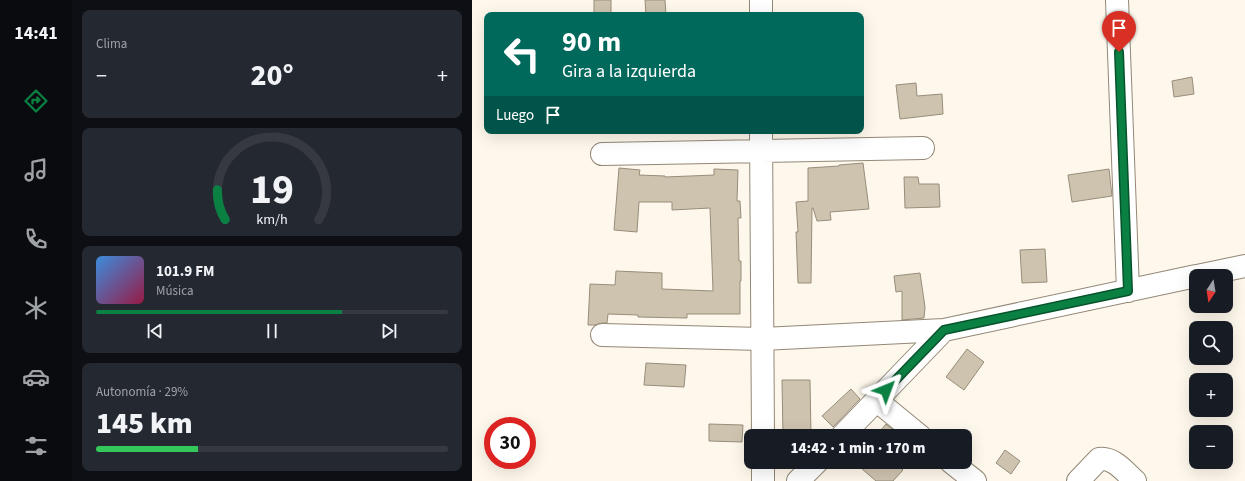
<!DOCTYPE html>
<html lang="es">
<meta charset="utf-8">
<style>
:root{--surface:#171b24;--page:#242831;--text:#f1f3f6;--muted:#9ea1a6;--line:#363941;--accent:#0b8043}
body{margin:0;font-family:"Source Sans 3",sans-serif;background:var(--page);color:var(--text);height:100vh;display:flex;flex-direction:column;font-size:15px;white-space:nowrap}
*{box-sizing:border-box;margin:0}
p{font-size:13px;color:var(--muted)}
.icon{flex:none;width:22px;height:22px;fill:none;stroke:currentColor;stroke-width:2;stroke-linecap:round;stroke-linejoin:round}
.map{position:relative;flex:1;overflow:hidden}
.sheet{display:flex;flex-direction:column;gap:10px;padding:10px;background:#0d0f14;width:400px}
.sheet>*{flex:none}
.banner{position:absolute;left:12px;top:12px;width:380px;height:122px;border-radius:8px;box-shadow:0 4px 16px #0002;background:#00695c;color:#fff;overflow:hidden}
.needle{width:26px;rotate:192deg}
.fabs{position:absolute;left:717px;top:269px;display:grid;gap:8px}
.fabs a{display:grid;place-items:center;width:44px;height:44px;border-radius:8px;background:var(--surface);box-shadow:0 4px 16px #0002;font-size:20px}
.speed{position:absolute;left:12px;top:417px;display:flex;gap:8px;font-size:20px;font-weight:700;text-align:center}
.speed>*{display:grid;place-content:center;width:52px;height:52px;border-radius:50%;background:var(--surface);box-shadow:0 4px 16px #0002;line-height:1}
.speed .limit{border:6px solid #d22;background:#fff;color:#111}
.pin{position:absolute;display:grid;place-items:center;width:34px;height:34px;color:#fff;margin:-41px -17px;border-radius:50% 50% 50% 0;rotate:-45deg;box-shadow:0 0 4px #0007}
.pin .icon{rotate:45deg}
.me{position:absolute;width:44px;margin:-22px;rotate:44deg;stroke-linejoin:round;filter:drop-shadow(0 0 3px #0008)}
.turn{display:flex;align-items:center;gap:14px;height:84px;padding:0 12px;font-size:18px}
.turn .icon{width:52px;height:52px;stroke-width:2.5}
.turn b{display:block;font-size:28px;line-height:34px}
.then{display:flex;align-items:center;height:38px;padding:0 12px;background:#0003;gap:8px;font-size:15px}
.big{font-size:30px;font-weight:800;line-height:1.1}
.sheet .widget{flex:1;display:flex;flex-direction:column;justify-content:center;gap:6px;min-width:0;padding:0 14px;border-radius:8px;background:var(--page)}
.sheet .dial{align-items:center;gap:0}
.dial svg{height:104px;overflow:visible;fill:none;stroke:var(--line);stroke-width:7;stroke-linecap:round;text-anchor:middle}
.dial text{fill:var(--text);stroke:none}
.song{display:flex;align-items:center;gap:12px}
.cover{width:48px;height:48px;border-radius:6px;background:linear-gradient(135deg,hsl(210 70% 55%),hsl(340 70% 35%))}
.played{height:4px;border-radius:2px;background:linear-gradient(90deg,var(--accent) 70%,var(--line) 70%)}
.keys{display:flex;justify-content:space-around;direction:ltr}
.heat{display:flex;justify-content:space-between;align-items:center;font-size:22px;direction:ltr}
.charge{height:6px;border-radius:3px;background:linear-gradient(90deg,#34c759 29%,var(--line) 0)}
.trip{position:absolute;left:272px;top:429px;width:228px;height:40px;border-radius:8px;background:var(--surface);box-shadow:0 4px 16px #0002;font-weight:800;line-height:40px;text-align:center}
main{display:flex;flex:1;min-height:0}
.tabs{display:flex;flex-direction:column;width:72px;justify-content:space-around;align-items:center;background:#090b0e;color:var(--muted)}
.tabs .icon{width:28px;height:28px}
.tabs .current{color:var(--accent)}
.tabs b{font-size:18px;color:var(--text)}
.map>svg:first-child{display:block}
</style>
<main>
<nav class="tabs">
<b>14:41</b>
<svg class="icon current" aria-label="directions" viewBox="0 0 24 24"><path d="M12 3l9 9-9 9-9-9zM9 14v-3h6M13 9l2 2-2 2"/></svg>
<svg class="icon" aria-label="music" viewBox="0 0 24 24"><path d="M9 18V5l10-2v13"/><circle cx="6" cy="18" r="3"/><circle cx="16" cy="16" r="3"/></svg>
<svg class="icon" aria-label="phone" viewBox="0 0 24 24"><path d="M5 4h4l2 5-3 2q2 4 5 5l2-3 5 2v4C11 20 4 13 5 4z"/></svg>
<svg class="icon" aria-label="climate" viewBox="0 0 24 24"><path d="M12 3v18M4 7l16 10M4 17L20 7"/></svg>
<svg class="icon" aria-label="car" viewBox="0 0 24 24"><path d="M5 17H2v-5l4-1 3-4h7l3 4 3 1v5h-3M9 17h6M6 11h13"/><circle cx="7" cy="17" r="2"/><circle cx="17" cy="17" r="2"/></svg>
<svg class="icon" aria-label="filters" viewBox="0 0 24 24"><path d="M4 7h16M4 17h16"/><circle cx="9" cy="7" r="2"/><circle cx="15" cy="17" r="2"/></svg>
</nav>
<section class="sheet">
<div class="widget"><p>Clima</p>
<div class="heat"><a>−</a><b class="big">20°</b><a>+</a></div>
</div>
<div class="widget dial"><svg viewBox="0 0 100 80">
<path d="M14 69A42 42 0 1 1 86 69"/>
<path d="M14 69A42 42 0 0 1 8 46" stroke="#0b8043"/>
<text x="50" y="56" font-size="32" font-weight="700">19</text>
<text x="50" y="72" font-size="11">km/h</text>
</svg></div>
<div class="widget">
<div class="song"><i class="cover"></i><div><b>101.9 FM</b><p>Música</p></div></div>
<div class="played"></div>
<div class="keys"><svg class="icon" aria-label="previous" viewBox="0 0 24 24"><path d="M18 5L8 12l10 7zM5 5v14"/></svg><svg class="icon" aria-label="pause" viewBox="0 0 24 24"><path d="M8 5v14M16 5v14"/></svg><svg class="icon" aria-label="next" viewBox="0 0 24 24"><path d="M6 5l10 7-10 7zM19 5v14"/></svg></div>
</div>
<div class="widget"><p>Autonomía · 29%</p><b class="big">145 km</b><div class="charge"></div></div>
</section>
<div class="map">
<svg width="773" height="481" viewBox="0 0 773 481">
<rect width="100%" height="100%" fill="#fef7eb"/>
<path fill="#cec3af" stroke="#988d7b" d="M 122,0 L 139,0 L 139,15 L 122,15 Z
M 173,0 L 193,0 L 194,15 L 174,15 Z
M 720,77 L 722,94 L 702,97 L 700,81 Z
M 444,83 L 445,96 L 470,94 L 471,114 L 428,119 L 424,85 Z
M 391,163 L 397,209 L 358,212 L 359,220 L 345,221 L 341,208 L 340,208 L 339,283 L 326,283 L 324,232 L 326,232 L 324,202 L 336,201 L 336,168 L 367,166 L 367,165 Z
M 147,168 L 168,170 L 167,175 L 193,176 L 193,177 L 242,175 L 242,169 L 266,170 L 265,201 L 268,201 L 269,218 L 266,218 L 267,261 L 269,261 L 269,281 L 268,281 L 268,314 L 215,314 L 215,318 L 166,317 L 166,315 L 136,314 L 135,323 L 130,323 L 123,325 L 116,325 L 118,284 L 143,285 L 144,271 L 190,273 L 190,289 L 241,291 L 238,208 L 200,210 L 200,202 L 167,202 L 165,232 L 142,230 Z
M 637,169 L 640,196 L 600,202 L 596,175 Z
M 432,177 L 446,177 L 447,184 L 467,184 L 468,207 L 433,208 Z
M 573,249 L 575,282 L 550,283 L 548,250 Z
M 448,273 L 453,307 L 452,318 L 430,320 L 430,291 L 424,292 L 422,276 Z
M 495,349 L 512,362 L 492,390 L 474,377 Z
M 174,363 L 214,365 L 212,387 L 172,385 Z
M 310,380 L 338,380 L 339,436 L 311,436 Z
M 379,389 L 388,399 L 361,427 L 350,416 Z
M 237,424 L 271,425 L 270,442 L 237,441 Z
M 414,424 L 428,436 L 404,436 Z
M 533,450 L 548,461 L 539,474 L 524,463 Z
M 382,462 L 422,462 L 431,470 L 421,481 L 404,481 Z"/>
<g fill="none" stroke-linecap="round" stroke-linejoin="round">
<defs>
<path id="minor" d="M 289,0 L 289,15
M 645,0 L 656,291
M 289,131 L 291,436
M 130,154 L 451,148
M 725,276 L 773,266
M 130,335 L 290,339 L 472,330
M 404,400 L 448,436
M 370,436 L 472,330 L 724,276
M 291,462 L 291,481
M 479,462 L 503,481
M 326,481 L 345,462
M 606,481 L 627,459 C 642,457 653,472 663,481"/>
</defs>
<use href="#minor" stroke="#938876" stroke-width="24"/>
<use href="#minor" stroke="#fff" stroke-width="22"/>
</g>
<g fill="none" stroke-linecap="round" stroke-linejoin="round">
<defs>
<path id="route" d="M 414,390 L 472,330 L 656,291 L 647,52"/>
</defs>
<use href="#route" stroke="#07532c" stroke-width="10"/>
<use href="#route" stroke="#0b8043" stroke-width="7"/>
</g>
</svg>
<div class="fabs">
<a><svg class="needle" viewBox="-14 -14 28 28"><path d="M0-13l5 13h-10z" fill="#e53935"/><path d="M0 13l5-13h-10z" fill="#9ea1a6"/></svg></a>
<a><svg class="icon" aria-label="search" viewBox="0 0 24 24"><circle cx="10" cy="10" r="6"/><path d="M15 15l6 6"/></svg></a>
<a>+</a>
<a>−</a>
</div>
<div class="speed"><div class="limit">30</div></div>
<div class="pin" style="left:647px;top:52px;background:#d93025"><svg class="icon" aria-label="arrive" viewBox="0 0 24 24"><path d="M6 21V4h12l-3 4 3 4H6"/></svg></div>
<svg class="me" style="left:414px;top:390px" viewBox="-20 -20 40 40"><path d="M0-17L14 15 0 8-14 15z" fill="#0b8043" stroke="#fff" stroke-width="4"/></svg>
<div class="trip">14:42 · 1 min · 170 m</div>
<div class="banner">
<div class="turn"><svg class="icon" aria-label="left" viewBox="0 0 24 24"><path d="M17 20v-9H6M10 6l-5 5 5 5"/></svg><div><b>90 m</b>Gira a la izquierda</div></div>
<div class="then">Luego<svg class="icon" aria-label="arrive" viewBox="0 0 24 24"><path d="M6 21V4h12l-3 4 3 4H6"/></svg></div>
</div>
</div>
</main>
